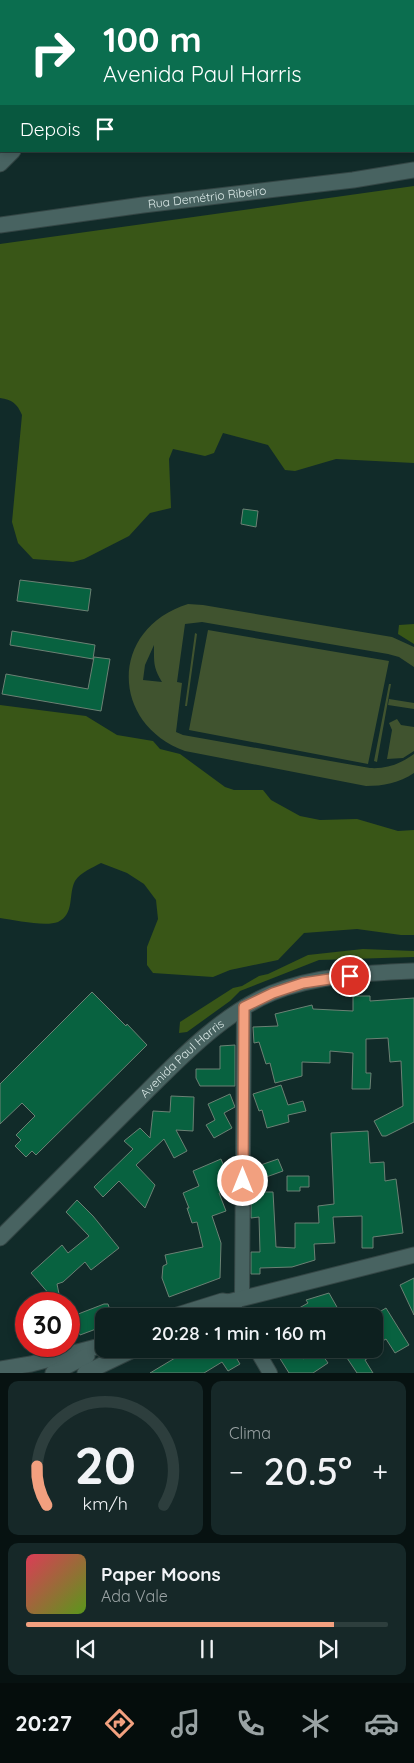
<!DOCTYPE html>
<html lang="pt">
<meta charset="utf-8">
<style>
:root{--surface:#0d201f;--page:#162828;--text:#f1f3f6;--muted:#9aa3a4;--line:#2d3e3d;--accent:#f2a07f}
body{margin:0;font-family:Quicksand,sans-serif;background:var(--page);color:var(--text);height:100vh;display:flex;flex-direction:column;font-size:19px;white-space:nowrap}
*{box-sizing:border-box;margin:0}
p{font-size:16px;color:var(--muted)}
.icon{flex:none;width:28px;height:28px;fill:none;stroke:currentColor;stroke-width:2;stroke-linecap:round;stroke-linejoin:round}
.map{position:relative;height:1373px;overflow:hidden}
.details{display:flex;flex-direction:column;gap:8px;padding:8px;background:#071211;flex:1}
.details>*{flex:none}
.banner{position:absolute;left:0px;top:0px;width:415px;height:152px;box-shadow:0 2px 8px #0003,0 0 0 1px var(--line);background:#0b6e4f;color:#fff;overflow:hidden}
.speed{position:absolute;left:15px;top:1292px;display:flex;gap:10px;font-size:25px;font-weight:700;text-align:center}
.speed>*{display:grid;place-content:center;width:65px;height:65px;border-radius:50%;background:var(--surface);box-shadow:0 2px 8px #0003,0 0 0 1px var(--line);line-height:1}
.speed .limit{border:8px solid #d22;background:#fff;color:#111}
.pin{position:absolute;display:grid;place-items:center;width:42px;height:42px;color:#fff;margin:-21px;border:2px solid #fff;border-radius:50%;box-shadow:0 1px 5px #0007}
.me{position:absolute;width:55px;margin:-28px;rotate:0deg;stroke-linejoin:round;filter:drop-shadow(0 0 4px #0008)}
.turn{display:flex;align-items:center;gap:18px;height:105px;padding:0 20px;font-size:22px}
.turn .icon{width:65px;height:65px;stroke-width:2.5}
.turn b{display:block;font-size:35px;line-height:42px}
.then{display:flex;align-items:center;height:48px;padding:0 20px;background:#0003;gap:10px;font-size:19px}
.big{font-size:38px;font-weight:600;line-height:1.1}
.details .card{flex:1;display:flex;flex-direction:column;justify-content:center;gap:8px;min-width:0;padding:0 18px;border-radius:10px;background:var(--page)}
.details .dial{align-items:center;gap:0}
.dial svg{height:130px;overflow:visible;fill:none;stroke:var(--line);stroke-width:7;stroke-linecap:round;text-anchor:middle}
.dial text{fill:var(--text);stroke:none}
.song{display:flex;align-items:center;gap:15px}
.cover{width:60px;height:60px;border-radius:8px;background:linear-gradient(135deg,hsl(350 70% 55%),hsl(90 70% 35%))}
.played{height:5px;border-radius:2px;background:linear-gradient(90deg,var(--accent) 85%,var(--line) 85%)}
.keys{display:flex;justify-content:space-around;direction:ltr}
.heat{display:flex;justify-content:space-between;align-items:center;font-size:28px;direction:ltr}
.details .tiles{flex:1;display:grid;gap:8px;grid-template-columns:1fr 1fr}
.card:last-child{grid-column:span 2}
.trip{position:absolute;left:95px;top:1308px;width:288px;height:50px;border-radius:10px;background:var(--surface);box-shadow:0 2px 8px #0003,0 0 0 1px var(--line);font-weight:600;line-height:50px;text-align:center}
.tab-bar{display:flex;height:80px;justify-content:space-around;align-items:center;background:#050d0c;color:var(--muted)}
.tab-bar .icon{width:35px;height:35px}
.tab-bar .active{color:var(--accent)}
.tab-bar b{font-size:22px;color:var(--text)}
.map>svg:first-child{display:block}
</style>
<div class="map">
<svg width="414" height="1373" viewBox="0 0 414 1373">
<rect width="100%" height="100%" fill="#112b29"/>
<path fill="#40532f" fill-rule="evenodd" d="M 188,604 L 203,605 L 392,637 L 414,647 L 414,667 L 399,657 L 388,654 L 202,622 L 185,624 L 177,682 L 182,683 L 176,732 L 183,735 L 370,768 C 387,769 400,764 414,754 L 414,773 C 399,783 383,786 366,786 L 185,751 C 109,723 110,628 188,604 ZM 154,645 C 154,662 153,667 162,682 L 143,680 L 145,665 Z
M 208,630 L 389,661 L 368,764 L 189,730 Z
M 195,633 L 197,634 L 187,706 L 185,706 Z
M 389,684 L 391,684 L 377,762 L 374,761 Z
M 389,699 L 414,703 L 414,709 L 388,705 Z
M 397,719 L 401,725 L 414,727 L 414,751 L 403,758 L 387,759 L 392,730 L 389,723 Z"/>
<path fill="#395617" d="M 414,186 L 414,463 L 336,459 L 295,471 L 285,470 L 268,445 L 223,433 L 214,453 L 205,456 L 173,449 L 169,459 L 171,508 L 150,513 L 129,536 L 84,559 L 73,562 L 33,559 L 18,543 L 12,522 L 22,415 C 17,403 12,400 0,398 L 0,244 Z
M 414,624 L 414,644 L 398,634 L 399,625 Z
M 0,705 L 86,716 L 117,735 L 153,741 L 160,749 L 180,754 L 225,787 L 234,790 L 263,790 L 271,800 L 300,816 L 320,820 L 357,819 L 398,831 L 414,830 L 414,935 L 401,935 L 357,929 L 304,933 L 278,960 L 230,970 L 213,977 L 153,973 L 147,965 L 147,947 L 158,919 L 156,900 L 144,884 L 127,873 L 101,863 C 92,868 81,872 75,881 C 68,894 75,914 58,922 C 45,927 15,920 0,918 Z
M 363,949 L 414,951 L 414,957 L 319,960 L 240,991 L 230,1001 L 187,1032 L 179,1033 L 180,1022 L 233,988 L 242,986 L 259,976 L 268,974 L 308,955 Z"/>
<path fill="#086240" stroke="#6b8174" d="M 243,509 L 258,511 L 256,527 L 241,524 Z
M 20,580 L 91,589 L 88,611 L 17,601 Z
M 12,631 L 95,645 L 93,659 L 10,645 Z
M 94,657 L 110,659 L 101,711 L 2,694 L 6,674 L 88,689 Z
M 92,992 L 126,1026 L 127,1024 L 147,1045 L 36,1155 L 32,1151 L 26,1157 L 15,1146 L 21,1140 L 16,1135 L 35,1116 L 22,1103 L 0,1124 L 0,1084 Z
M 353,996 L 370,996 L 370,1001 L 414,998 L 414,1122 L 386,1136 L 382,1136 L 374,1121 L 403,1106 L 401,1061 L 390,1062 L 388,1038 L 366,1039 L 366,1073 L 371,1073 L 370,1089 L 352,1089 L 353,1053 L 330,1051 L 330,1063 L 302,1062 L 302,1076 L 275,1083 L 270,1063 L 266,1064 L 259,1042 L 254,1043 L 253,1027 L 278,1026 L 275,1014 L 312,1005 L 313,1009 L 353,1011 Z
M 235,1045 L 235,1086 L 200,1086 L 196,1078 L 196,1069 L 220,1069 L 220,1046 Z
M 281,1085 L 288,1105 L 303,1101 L 306,1111 L 288,1115 L 289,1122 L 267,1128 L 262,1110 L 259,1111 L 253,1094 Z
M 230,1094 L 235,1107 L 224,1113 L 232,1128 L 214,1138 L 206,1125 L 215,1120 L 208,1104 Z
M 171,1096 L 194,1097 L 193,1131 L 176,1130 L 187,1151 L 174,1158 L 164,1139 L 136,1165 L 155,1185 L 145,1208 L 119,1181 L 103,1197 L 94,1187 L 133,1149 L 124,1141 L 140,1128 L 150,1138 L 153,1111 L 170,1112 Z
M 368,1131 L 370,1163 L 384,1162 L 385,1181 L 396,1179 L 403,1233 L 373,1237 L 373,1248 L 362,1248 L 362,1216 L 333,1217 L 335,1243 L 314,1244 L 315,1260 L 292,1267 L 260,1268 L 260,1274 L 251,1274 L 251,1252 L 260,1252 L 259,1217 L 251,1218 L 251,1192 L 273,1192 L 276,1247 L 295,1248 L 295,1223 L 319,1223 L 318,1206 L 334,1204 L 331,1133 Z
M 221,1159 L 227,1174 L 230,1172 L 234,1181 L 234,1187 L 219,1193 L 226,1211 L 212,1216 L 221,1243 L 220,1278 L 169,1297 L 162,1278 L 163,1266 L 167,1264 L 165,1255 L 203,1247 L 197,1222 L 192,1223 L 187,1208 L 189,1208 L 183,1193 L 199,1186 L 193,1171 Z
M 278,1159 L 283,1171 L 255,1181 L 252,1168 Z
M 287,1176 L 309,1176 L 309,1187 L 300,1187 L 300,1191 L 287,1191 Z
M 77,1200 L 93,1216 L 119,1248 L 91,1270 L 85,1262 L 63,1282 L 57,1284 L 61,1304 L 29,1304 L 29,1299 L 50,1295 L 31,1273 L 62,1245 L 68,1253 L 89,1236 L 66,1212 Z
M 414,1278 L 414,1315 L 400,1285 Z
M 329,1293 L 342,1316 L 285,1316 L 308,1303 L 306,1300 Z
M 104,1304 L 108,1304 L 112,1316 L 104,1316 L 104,1326 L 80,1335 L 73,1316 Z
M 386,1308 L 409,1345 L 395,1353 L 386,1339 L 374,1346 L 374,1315 Z
M 194,1349 L 231,1349 L 240,1364 L 228,1371 L 222,1362 L 204,1373 L 150,1373 L 185,1352 L 186,1354 Z
M 274,1349 L 297,1349 L 303,1359 L 306,1357 L 307,1358 L 319,1350 L 328,1363 L 313,1373 L 289,1373 Z
M 341,1349 L 362,1349 L 368,1358 L 365,1360 L 373,1373 L 357,1373 Z"/>
<g fill="none" stroke-linecap="round" stroke-linejoin="round">
<defs>
<path id="minor" d="M 177,0 L 177,1
M 363,0 L 363,1
M 242,1298 L 244,1007
M 231,1301 L 239,1316
M 256,1349 L 270,1373"/>
<g id="tertiary">
<path id="s1" d="M 0,225 L 143,205 L 353,180 L 414,170"/>
</g>
<g id="secondary">
<path d="M 0,164 L 13,151"/>
<path id="s2" d="M 0,1238 C 43,1195 86,1152 129,1109 C 171,1068 217,1016 272,993 C 316,975 367,973 414,971"/>
<path d="M 174,1316 L 222,1301 L 228,1302 L 414,1255"/>
<path d="M 0,1369 L 31,1364 L 104,1345"/>
<path d="M 53,1373 L 87,1356"/>
<path d="M 85,1373 L 135,1349"/>
</g>
</defs>
<use href="#minor" stroke="#344645" stroke-width="16"/>
<use href="#tertiary" stroke="#344645" stroke-width="17"/>
<use href="#secondary" stroke="#344645" stroke-width="17"/>
<use href="#minor" stroke="#486361" stroke-width="14"/>
<use href="#tertiary" stroke="#486361" stroke-width="15"/>
<use href="#secondary" stroke="#486361" stroke-width="15"/>
</g>
<g fill="none" stroke-linecap="round" stroke-linejoin="round">
<defs>
<path id="route" d="M 243,1181 L 244,1007 L 273,993 L 303,983 L 350,976"/>
</defs>
<use href="#route" stroke="#9d6853" stroke-width="12"/>
<use href="#route" stroke="#f2a07f" stroke-width="9"/>
</g>
<g text-anchor="middle" stroke-width="5" stroke-linejoin="round" paint-order="stroke">
<g font-size="12" fill="#dae9e7" stroke="#112b29">
<text dy="4" stroke="none"><textPath href="#s1" startOffset="209">Rua Demétrio Ribeiro</textPath></text>
<text dy="4" stroke="none"><textPath href="#s2" startOffset="256">Avenida Paul Harris</textPath></text>
</g>
</g>
</svg>
<div class="speed"><div class="limit">30</div></div>
<div class="pin" style="left:350px;top:976px;background:#d93025"><svg class="icon" aria-label="arrive" viewBox="0 0 24 24"><path d="M6 21V4h12l-3 4 3 4H6"/></svg></div>
<svg class="me" style="left:243px;top:1181px" viewBox="-20 -20 40 40"><circle r="17" fill="#f2a07f" stroke="#fff" stroke-width="3"/><path d="M0-11L8 9 0 5-8 9z" fill="#fff"/></svg>
<div class="trip">20:28 · 1 min · 160 m</div>
<div class="banner">
<div class="turn"><svg class="icon" aria-label="right" viewBox="0 0 24 24"><path d="M7 20v-9h11M14 6l5 5-5 5"/></svg><div><b>100 m</b>Avenida Paul Harris</div></div>
<div class="then">Depois<svg class="icon" aria-label="arrive" viewBox="0 0 24 24"><path d="M6 21V4h12l-3 4 3 4H6"/></svg></div>
</div>
</div>
<section class="details">
<div class="tiles">
<div class="card dial"><svg viewBox="0 0 100 80">
<path d="M14 69A42 42 0 1 1 86 69"/>
<path d="M14 69A42 42 0 0 1 8 45" stroke="#f2a07f"/>
<text x="50" y="56" font-size="32" font-weight="700">20</text>
<text x="50" y="72" font-size="11">km/h</text>
</svg></div>
<div class="card"><p>Clima</p>
<div class="heat"><a>−</a><b class="big">20.5°</b><a>+</a></div>
</div>
<div class="card">
<div class="song"><i class="cover"></i><div><b>Paper Moons</b><p>Ada Vale</p></div></div>
<div class="played"></div>
<div class="keys"><svg class="icon" aria-label="previous" viewBox="0 0 24 24"><path d="M18 5L8 12l10 7zM5 5v14"/></svg><svg class="icon" aria-label="pause" viewBox="0 0 24 24"><path d="M8 5v14M16 5v14"/></svg><svg class="icon" aria-label="next" viewBox="0 0 24 24"><path d="M6 5l10 7-10 7zM19 5v14"/></svg></div>
</div>
</div>
</section>
<nav class="tab-bar">
<b>20:27</b>
<svg class="icon active" aria-label="directions" viewBox="0 0 24 24"><path d="M12 3l9 9-9 9-9-9zM9 14v-3h6M13 9l2 2-2 2"/></svg>
<svg class="icon" aria-label="music" viewBox="0 0 24 24"><path d="M9 18V5l10-2v13"/><circle cx="6" cy="18" r="3"/><circle cx="16" cy="16" r="3"/></svg>
<svg class="icon" aria-label="phone" viewBox="0 0 24 24"><path d="M5 4h4l2 5-3 2q2 4 5 5l2-3 5 2v4C11 20 4 13 5 4z"/></svg>
<svg class="icon" aria-label="climate" viewBox="0 0 24 24"><path d="M12 3v18M4 7l16 10M4 17L20 7"/></svg>
<svg class="icon" aria-label="car" viewBox="0 0 24 24"><path d="M5 17H2v-5l4-1 3-4h7l3 4 3 1v5h-3M9 17h6M6 11h13"/><circle cx="7" cy="17" r="2"/><circle cx="17" cy="17" r="2"/></svg>
</nav>
